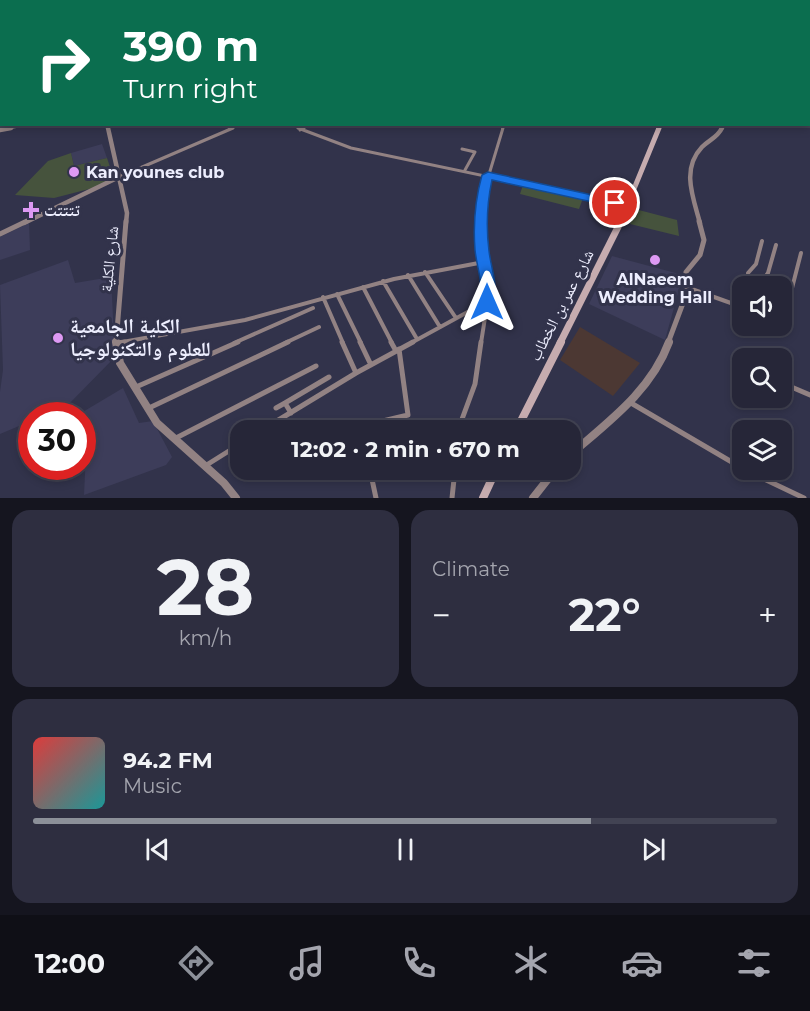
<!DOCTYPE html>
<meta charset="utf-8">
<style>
:root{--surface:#262638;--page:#2e2e40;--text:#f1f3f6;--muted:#a4a5ae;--line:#424353;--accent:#8c9099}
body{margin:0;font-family:Montserrat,"Noto Naskh Arabic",sans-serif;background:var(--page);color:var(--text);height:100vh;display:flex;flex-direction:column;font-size:22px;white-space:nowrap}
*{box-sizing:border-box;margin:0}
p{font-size:20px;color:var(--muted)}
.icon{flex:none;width:33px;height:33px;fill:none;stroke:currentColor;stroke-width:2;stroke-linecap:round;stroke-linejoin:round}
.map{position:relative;height:498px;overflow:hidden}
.side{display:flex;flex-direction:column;gap:12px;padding:12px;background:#15151f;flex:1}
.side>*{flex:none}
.guide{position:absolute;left:0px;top:0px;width:810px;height:126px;box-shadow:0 3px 9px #0003,0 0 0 2px var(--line);background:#0b6e4f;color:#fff;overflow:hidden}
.controls{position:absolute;left:732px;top:276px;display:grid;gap:12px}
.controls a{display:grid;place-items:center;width:60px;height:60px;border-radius:12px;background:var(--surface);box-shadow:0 3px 9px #0003,0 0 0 2px var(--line);font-size:30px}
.speed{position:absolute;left:18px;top:402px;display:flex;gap:12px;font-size:30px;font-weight:700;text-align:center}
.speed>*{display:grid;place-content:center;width:78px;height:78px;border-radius:50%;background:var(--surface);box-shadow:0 3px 9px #0003,0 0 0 2px var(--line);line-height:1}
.speed .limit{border:9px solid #d22;background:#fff;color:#111}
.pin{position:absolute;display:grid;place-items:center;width:51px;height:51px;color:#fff;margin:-26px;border:3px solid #fff;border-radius:50%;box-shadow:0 2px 6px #0007}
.me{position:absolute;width:66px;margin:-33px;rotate:0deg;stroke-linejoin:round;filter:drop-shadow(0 0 4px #0008)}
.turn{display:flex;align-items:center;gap:21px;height:126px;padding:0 24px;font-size:27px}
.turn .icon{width:78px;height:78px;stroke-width:2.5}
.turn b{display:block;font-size:42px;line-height:51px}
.big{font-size:45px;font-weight:700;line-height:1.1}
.side .card{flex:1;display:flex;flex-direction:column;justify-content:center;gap:9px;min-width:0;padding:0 21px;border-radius:18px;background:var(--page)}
.side .dial{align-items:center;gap:0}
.dial b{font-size:78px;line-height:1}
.song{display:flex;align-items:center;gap:18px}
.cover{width:72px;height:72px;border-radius:9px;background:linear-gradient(135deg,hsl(0 70% 55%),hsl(180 70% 35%))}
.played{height:6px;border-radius:3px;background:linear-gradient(90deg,var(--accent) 75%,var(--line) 75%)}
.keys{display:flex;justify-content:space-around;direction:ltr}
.heat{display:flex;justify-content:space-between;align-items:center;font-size:33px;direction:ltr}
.side .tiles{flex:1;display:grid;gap:12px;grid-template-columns:1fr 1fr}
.card:last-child{grid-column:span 2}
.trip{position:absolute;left:230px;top:420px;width:351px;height:60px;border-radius:18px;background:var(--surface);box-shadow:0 3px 9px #0003,0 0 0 2px var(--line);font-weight:700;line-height:60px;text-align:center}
.tabs{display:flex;height:96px;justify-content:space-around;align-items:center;background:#0f0f16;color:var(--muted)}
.tabs .icon{width:42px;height:42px}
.tabs .on{color:var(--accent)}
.tabs b{font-size:27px;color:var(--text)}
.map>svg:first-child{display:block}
</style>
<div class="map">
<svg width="810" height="498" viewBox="0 0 810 498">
<rect width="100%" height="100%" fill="#32334b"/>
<path fill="#4c3833" d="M 580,327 L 640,363 L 613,396 L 560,360 Z"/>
<path fill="#3d3d5a" d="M 102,144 L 107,158 L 74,166 L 71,153 Z
M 29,223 L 30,250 L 0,260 L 0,237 Z
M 612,256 L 683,275 L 665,340 L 589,304 Z
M 68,260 L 75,283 L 111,277 L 115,357 L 65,408 L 46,415 L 32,416 L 31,421 L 0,434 L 0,392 L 3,370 L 0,285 Z
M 123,388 L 139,423 L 153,421 L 172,457 L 166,465 L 84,495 L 86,453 L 83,447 L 82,416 L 76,416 Z"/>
<path fill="#46533d" d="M 71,153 L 74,166 L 107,158 L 114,179 L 93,188 L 54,198 L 15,195 L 48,161 Z
M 523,185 L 583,198 L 579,209 L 520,194 Z
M 635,209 L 677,220 L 679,236 L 630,224 Z"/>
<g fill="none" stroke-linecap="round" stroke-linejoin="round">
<path stroke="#928283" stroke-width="1.5" d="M 41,2 L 44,0
M 113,2 L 117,0
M 337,2 L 353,0"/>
<path stroke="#928283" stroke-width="2" d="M 289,124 L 302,129
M 229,129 L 241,124
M 301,129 L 310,124
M 502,129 L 504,124"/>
<path stroke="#928283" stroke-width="3" d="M 298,128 L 351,148 L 628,206
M 300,130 L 304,128
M 462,149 L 475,152 L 465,170
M 119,177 L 233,128
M 481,223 L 481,201 L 503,128"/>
<path stroke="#928283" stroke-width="4" d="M 425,272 L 456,318
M 748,273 L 756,264 L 762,241
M 408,275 L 440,327
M 763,280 L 768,273 L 776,245
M 383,281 L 417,339
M 363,287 L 392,343
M 686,287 L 742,307
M 791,292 L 801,253
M 337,294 L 361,343
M 323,297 L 343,343
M 117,343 L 245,320 L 394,279 L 484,262
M 234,343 L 313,308
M 285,343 L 319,327
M 411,343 L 486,302
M 481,343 L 490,286 L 482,252 L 481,221"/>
<path stroke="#928283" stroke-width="5" d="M 342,342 L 356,373 L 413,342
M 360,342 L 371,365
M 391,342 L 396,351
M 117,343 L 125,342
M 782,383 L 810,395
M 136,387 L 238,342
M 285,403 L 329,377
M 631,403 L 742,468
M 149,408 L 288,342
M 276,408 L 285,403 L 291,413
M 262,430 L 356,373
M 364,430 L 366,425 L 408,415 L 399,349
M 458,430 L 475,384 L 481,342
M 176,438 L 316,366
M 205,466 L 240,444
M 370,470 L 376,498
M 745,470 L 804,498
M 452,498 L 455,470"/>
<path stroke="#928283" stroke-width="3" d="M 107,124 L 108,129
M 4,129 L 28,124
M 721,129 L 724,124"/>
<path stroke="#928283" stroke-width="4.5" d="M 108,128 L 127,213 L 126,223
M 0,130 L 11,128
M 24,223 L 119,177
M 700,223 C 693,197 681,169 702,147 C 710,139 717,138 722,128"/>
<path stroke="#928283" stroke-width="5" d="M 0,234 L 27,221
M 116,343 L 126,221
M 668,343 L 686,295 L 686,272 L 700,255 L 704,240 L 699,221"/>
<path stroke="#928283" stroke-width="8" d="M 116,342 L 120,363 L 157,423 L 224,483 L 236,498
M 570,455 C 608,422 651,391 669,342
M 533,498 L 555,470"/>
<path stroke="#c6acaf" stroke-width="4" d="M 658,129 L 660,124"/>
<path stroke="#c6acaf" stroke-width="5" d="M 620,223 L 659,128"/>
<path stroke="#c6acaf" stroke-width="7" d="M 560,343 L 621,221"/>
<path stroke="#c6acaf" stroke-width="8" d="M 512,430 L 521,421 L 561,342
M 483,498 L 496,470"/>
</g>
<path fill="#1a73e8" stroke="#114b97" stroke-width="1.5" d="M 488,172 L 615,200 L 621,203 L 615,207 L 492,180 C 487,203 486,227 489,251 C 491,269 498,282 494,302 L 487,307 L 479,302 C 484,283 477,269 475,250 C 473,224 475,200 482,175 Z"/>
<g fill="#dd99f3" stroke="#32334b" stroke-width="2">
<circle cx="74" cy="172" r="6"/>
<path d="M28 201h6v6h6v6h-6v6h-6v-6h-6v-6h6z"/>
<circle cx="655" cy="260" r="6"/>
<circle cx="58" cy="338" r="6"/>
</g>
<g text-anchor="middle" stroke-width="6" stroke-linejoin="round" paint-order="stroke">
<g font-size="16" font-weight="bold" fill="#edeefe" stroke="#32334b" text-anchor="start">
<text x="86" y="178">Kan younes club</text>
<text x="44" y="216">تتتتت</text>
<text x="655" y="285" text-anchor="middle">AlNaeem<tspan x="655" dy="18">Wedding Hall</tspan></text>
</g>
<g font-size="16" fill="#edeefe" stroke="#32334b">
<text transform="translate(109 259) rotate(-84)" y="6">شارع الكلية</text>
<text transform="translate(561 305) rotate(-63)" y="6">شارع عمر بن الخطاب</text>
</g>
<g font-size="20" font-weight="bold" fill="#edeefe" stroke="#32334b" text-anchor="start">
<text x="70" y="333">الكلية الجامعية<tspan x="70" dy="23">للعلوم والتكنولوجيا</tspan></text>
</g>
</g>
</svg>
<div class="controls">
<a><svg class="icon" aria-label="sound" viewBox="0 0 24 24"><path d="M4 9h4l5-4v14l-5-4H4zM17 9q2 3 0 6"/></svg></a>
<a><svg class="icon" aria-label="search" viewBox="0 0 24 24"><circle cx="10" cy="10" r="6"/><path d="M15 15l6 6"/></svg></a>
<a><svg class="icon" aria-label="layers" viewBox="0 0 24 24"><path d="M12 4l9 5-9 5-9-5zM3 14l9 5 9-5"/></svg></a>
</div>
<div class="speed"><div class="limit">30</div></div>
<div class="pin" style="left:615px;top:203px;background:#d93025"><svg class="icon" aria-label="arrive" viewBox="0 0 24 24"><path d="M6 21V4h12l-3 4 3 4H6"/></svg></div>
<svg class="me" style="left:487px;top:302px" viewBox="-20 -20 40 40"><path d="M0-17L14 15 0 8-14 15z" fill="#1a73e8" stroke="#fff" stroke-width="4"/></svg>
<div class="trip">12:02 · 2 min · 670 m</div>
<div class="guide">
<div class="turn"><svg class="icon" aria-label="right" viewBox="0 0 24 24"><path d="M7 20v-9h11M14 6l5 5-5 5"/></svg><div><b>390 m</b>Turn right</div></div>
</div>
</div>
<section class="side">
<div class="tiles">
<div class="card dial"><b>28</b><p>km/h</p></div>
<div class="card"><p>Climate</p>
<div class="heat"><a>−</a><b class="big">22°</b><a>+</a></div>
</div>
<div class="card">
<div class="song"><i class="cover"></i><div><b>94.2 FM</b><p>Music</p></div></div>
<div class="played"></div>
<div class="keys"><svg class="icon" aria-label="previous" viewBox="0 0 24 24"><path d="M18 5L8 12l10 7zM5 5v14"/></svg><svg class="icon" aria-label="pause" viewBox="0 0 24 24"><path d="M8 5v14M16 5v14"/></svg><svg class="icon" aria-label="next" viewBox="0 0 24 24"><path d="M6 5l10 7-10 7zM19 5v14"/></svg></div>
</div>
</div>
</section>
<nav class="tabs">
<b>12:00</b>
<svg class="icon on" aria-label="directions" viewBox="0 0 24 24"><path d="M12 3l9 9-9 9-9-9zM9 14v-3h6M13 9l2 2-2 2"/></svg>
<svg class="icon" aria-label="music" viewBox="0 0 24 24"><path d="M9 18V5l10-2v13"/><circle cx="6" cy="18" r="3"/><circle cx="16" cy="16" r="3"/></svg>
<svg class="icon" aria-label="phone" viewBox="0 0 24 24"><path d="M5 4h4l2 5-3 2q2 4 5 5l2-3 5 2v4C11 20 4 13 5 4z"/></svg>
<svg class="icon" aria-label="climate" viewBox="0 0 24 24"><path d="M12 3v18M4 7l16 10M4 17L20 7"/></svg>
<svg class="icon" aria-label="car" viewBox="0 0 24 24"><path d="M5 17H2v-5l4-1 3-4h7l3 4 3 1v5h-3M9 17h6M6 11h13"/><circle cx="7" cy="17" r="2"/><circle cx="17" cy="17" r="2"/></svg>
<svg class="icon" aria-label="filters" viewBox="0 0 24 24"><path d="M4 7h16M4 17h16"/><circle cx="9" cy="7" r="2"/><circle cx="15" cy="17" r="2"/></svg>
</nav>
